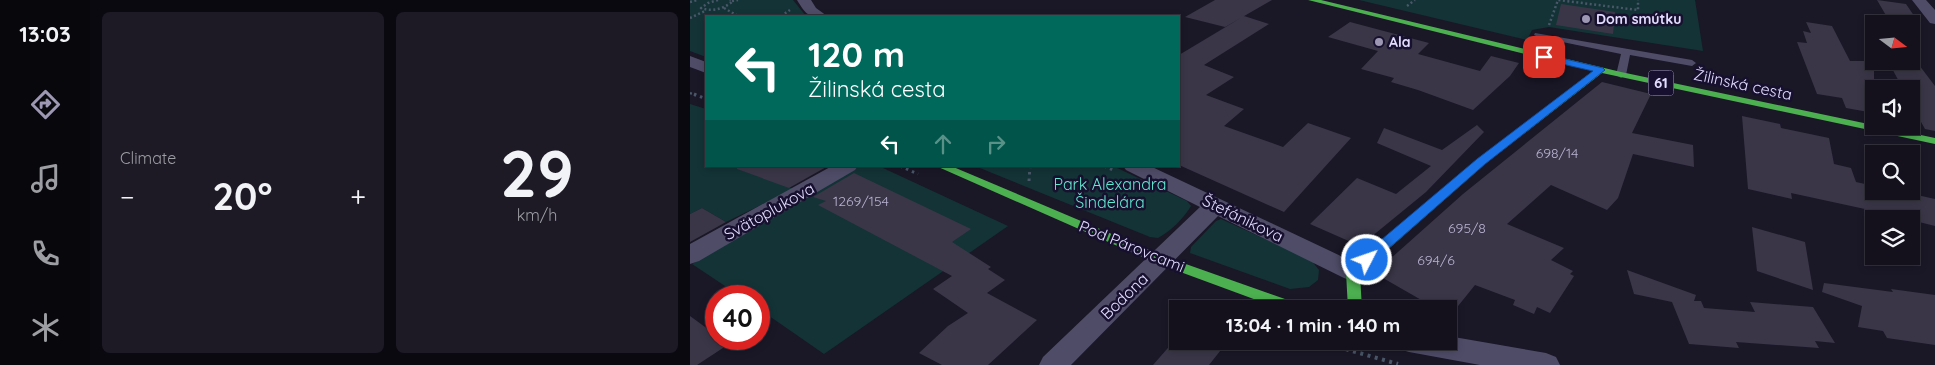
<!DOCTYPE html>
<meta charset="utf-8">
<style>
:root{--surface:#14111d;--page:#1d1a26;--text:#f1f3f6;--muted:#9d9da4;--line:#33313b;--accent:#9d97b3}
body{margin:0;font-family:Quicksand,sans-serif;background:var(--page);color:var(--text);height:100vh;display:flex;flex-direction:column;font-size:19px;white-space:nowrap}
*{box-sizing:border-box;margin:0}
p{font-size:16px;color:var(--muted)}
.icon{flex:none;width:28px;height:28px;fill:none;stroke:currentColor;stroke-width:2;stroke-linecap:round;stroke-linejoin:round}
.map{position:relative;flex:1;overflow:hidden}
.panel{display:flex;flex-direction:column;gap:12px;padding:12px;background:#0b0910;width:600px}
.panel>*{flex:none}
.guide{position:absolute;left:15px;top:15px;width:475px;height:152px;border-radius:0px;box-shadow:0 2px 8px #0003,0 0 0 1px var(--line);background:#00695c;color:#fff;overflow:hidden}
.needle{width:32px;rotate:106deg}
.fabs{position:absolute;left:1175px;top:15px;display:grid;gap:10px}
.fabs a{display:grid;place-items:center;width:55px;height:55px;border-radius:0px;background:var(--surface);box-shadow:0 2px 8px #0003,0 0 0 1px var(--line);font-size:25px}
.speed{position:absolute;left:15px;top:285px;display:flex;gap:10px;font-size:25px;font-weight:700;text-align:center}
.speed>*{display:grid;place-content:center;width:65px;height:65px;border-radius:50%;background:var(--surface);box-shadow:0 2px 8px #0003,0 0 0 1px var(--line);line-height:1}
.speed .limit{border:8px solid #d22;background:#fff;color:#111}
.pin{position:absolute;display:grid;place-items:center;width:42px;height:42px;color:#fff;margin:-21px;border-radius:10px;box-shadow:0 2px 8px #0006}
.me{position:absolute;width:55px;margin:-28px;rotate:49deg;stroke-linejoin:round;filter:drop-shadow(0 0 4px #0008)}
.turn{display:flex;align-items:center;gap:18px;height:105px;padding:0 20px;font-size:22px}
.turn .icon{width:65px;height:65px;stroke-width:2.5}
.turn b{display:block;font-size:35px;line-height:42px}
.lanes{display:flex;align-items:center;height:48px;padding:0 20px;background:#0003;justify-content:center;gap:25px;direction:ltr}
.lanes .off{opacity:.35}
.big{font-size:38px;font-weight:700;line-height:1.1}
.panel .tile{flex:1;display:flex;flex-direction:column;justify-content:center;gap:8px;min-width:0;padding:0 18px;border-radius:8px;background:var(--page)}
.panel .dial{align-items:center;gap:0}
.dial b{font-size:65px;line-height:1}
.heat{display:flex;justify-content:space-between;align-items:center;font-size:28px;direction:ltr}
.panel .tiles{flex:1;display:grid;gap:12px;grid-template-columns:repeat(2,1fr)}
.trip{position:absolute;left:479px;top:300px;width:288px;height:50px;border-radius:0px;background:var(--surface);box-shadow:0 2px 8px #0003,0 0 0 1px var(--line);font-weight:700;line-height:50px;text-align:center}
main{display:flex;flex:1;min-height:0}
.tabs{display:flex;flex-direction:column;width:90px;justify-content:space-around;align-items:center;background:#08070c;color:var(--muted)}
.tabs .icon{width:35px;height:35px}
.tabs .active{color:var(--accent)}
.tabs b{font-size:22px;color:var(--text)}
.map>svg:first-child{display:block}
</style>
<main>
<nav class="tabs">
<b>13:03</b>
<svg class="icon active" aria-label="directions" viewBox="0 0 24 24"><path d="M12 3l9 9-9 9-9-9zM9 14v-3h6M13 9l2 2-2 2"/></svg>
<svg class="icon" aria-label="music" viewBox="0 0 24 24"><path d="M9 18V5l10-2v13"/><circle cx="6" cy="18" r="3"/><circle cx="16" cy="16" r="3"/></svg>
<svg class="icon" aria-label="phone" viewBox="0 0 24 24"><path d="M5 4h4l2 5-3 2q2 4 5 5l2-3 5 2v4C11 20 4 13 5 4z"/></svg>
<svg class="icon" aria-label="climate" viewBox="0 0 24 24"><path d="M12 3v18M4 7l16 10M4 17L20 7"/></svg>
</nav>
<section class="panel">
<div class="tiles">
<div class="tile"><p>Climate</p>
<div class="heat"><a>−</a><b class="big">20°</b><a>+</a></div>
</div>
<div class="tile dial"><b>29</b><p>km/h</p></div>
</div>
</section>
<div class="map">
<svg width="1245" height="365" viewBox="0 0 1245 365">
<rect width="100%" height="100%" fill="#1a1727"/>
<path fill="#133336" d="M 0,0 L 103,0 L 116,16 L 16,16 L 16,57 L 0,51 Z
M 669,0 L 1005,0 L 1013,51 L 859,27 L 842,30 L 837,40 Z
M 0,104 L 16,109 L 16,166 L 58,166 L 51,170 L 104,189 L 36,222 L 12,208 L 0,214 Z
M 170,166 L 193,168 L 318,226 L 134,354 L 69,309 L 69,296 L 50,296 L 2,264 Z
M 285,166 L 423,166 L 497,201 L 501,206 C 494,218 481,231 468,238 L 460,237 Z
M 531,219 L 621,260 L 629,270 L 628,280 L 619,287 L 600,289 L 500,253 L 501,247 L 526,221 Z"/>
<path fill="#3a3648" d="M 525,0 L 582,0 L 535,27 L 495,17 Z
M 1187,0 L 1216,4 L 1231,26 L 1221,24 L 1201,24 Z
M 871,4 L 925,12 L 923,34 L 866,25 Z
M 554,16 L 579,24 L 514,65 L 544,77 L 516,95 L 554,109 L 534,126 L 593,147 L 618,123 L 661,138 L 594,212 L 489,165 L 489,55 Z
M 660,22 L 739,43 L 728,54 L 790,71 L 801,56 L 829,63 L 820,76 L 783,110 L 728,90 L 701,82 L 704,78 L 671,69 L 688,51 L 638,37 Z
M 1116,22 L 1142,26 L 1160,61 L 1184,61 L 1184,113 L 1156,108 L 1152,98 L 1127,94 L 1107,42 L 1117,43 L 1113,31 L 1121,33 Z
M 1198,61 L 1226,61 L 1245,86 L 1245,131 L 1235,129 L 1221,104 L 1221,89 L 1213,89 Z
M 912,82 L 961,94 L 942,133 L 1003,145 L 1004,167 L 943,154 L 928,198 L 917,210 L 861,185 L 817,224 L 874,248 L 861,260 L 883,271 L 880,274 L 884,276 L 860,313 L 847,307 L 844,314 L 823,305 L 825,300 L 785,285 L 760,316 L 758,315 L 758,309 L 747,309 L 693,278 L 690,268 L 773,194 Z
M 1052,116 L 1090,124 L 1091,128 L 1139,138 L 1144,164 L 1161,168 L 1166,182 L 1184,186 L 1184,191 L 1209,191 L 1245,199 L 1245,226 L 1221,220 L 1221,219 L 1101,193 L 1102,199 L 1058,189 Z
M 787,125 L 794,132 L 736,192 L 670,246 L 620,224 L 667,178 L 706,194 L 741,166 L 687,143 L 694,128 L 752,150 Z
M 47,166 L 138,166 L 99,188 L 47,169 Z
M 164,173 L 281,229 L 262,242 L 301,267 L 298,269 L 315,280 L 297,293 L 347,320 L 298,365 L 252,365 L 229,353 L 258,326 L 278,313 L 243,289 L 262,276 L 128,205 L 136,201 L 123,197 Z
M 12,208 L 36,222 L 0,242 L 0,214 Z
M 1062,227 L 1115,242 L 1123,290 L 1067,271 Z
M 937,270 L 1006,295 L 1004,301 L 1011,301 L 1014,308 L 1065,312 L 1060,302 L 1123,307 L 1145,343 L 1125,341 L 1129,348 L 1046,342 L 1049,348 L 999,344 L 982,302 L 944,294 Z
M 1134,283 L 1203,292 L 1201,289 L 1245,295 L 1245,345 L 1197,338 L 1193,331 L 1168,327 L 1172,306 L 1132,292 Z
M 0,316 L 26,335 L 26,339 L 31,339 L 39,344 L 7,365 L 0,365 Z
M 484,341 L 538,341 L 519,365 L 463,365 Z"/>
<g fill="none" stroke-linecap="round" stroke-linejoin="round">
<path stroke="#495768" stroke-width="2.5" stroke-dasharray="2 2.5" stroke-linecap="butt" d="M 28,0 L 18,3 L 11,8 C 22,12 33,9 42,2 L 40,0
M 42,1 L 48,0
M 0,2 L 7,0
M 717,6 L 725,0
M 34,8 L 48,16
M 91,16 L 100,10
M 0,18 L 15,11
M 859,25 L 868,0 L 948,10 L 948,0
M 0,93 L 7,96"/>
<path stroke="#495768" stroke-width="3" stroke-dasharray="2.5 4" stroke-linecap="butt" d="M 4,94 L 16,99
M 210,166 L 228,174
M 414,166 L 423,170
M 339,181 L 340,166"/>
<path stroke="#495768" stroke-width="4" stroke-dasharray="3 4.5" stroke-linecap="butt" d="M 627,341 L 708,364"/>
<path fill="#4f4c68" fill-rule="evenodd" d="M 845,33 L 1002,60 L 1006,63 L 1002,66 L 940,55 L 936,75 L 931,78 L 926,75 L 931,54 L 848,37 L 844,35 Z"/>
<path fill="#4f4c68" fill-rule="evenodd" d="M 107,0 L 121,0 L 126,8 L 137,16 C 118,17 117,16 107,0 Z
M 1222,0 L 1236,0 L 1245,10 L 1245,24 L 1240,23 Z
M 0,56 L 16,62 L 16,73 L 0,67 Z
M 142,166 L 168,166 L 165,170 L 9,261 L 0,264 L 0,244 Z
M 433,166 L 460,166 L 672,266 L 675,272 L 672,278 L 663,281 L 654,278 L 528,216 L 381,365 L 349,365 L 353,357 L 510,207 L 436,170 Z
M 758,336 L 856,353 L 866,357 L 870,365 L 790,365 L 719,352 L 709,349 L 705,341 L 758,341 Z"/>
<path fill="#4caf50" fill-rule="evenodd" d="M 618,0 L 631,0 L 931,72 L 1245,138 L 1245,144 L 912,73 L 795,164 L 670,274 L 672,309 L 658,309 L 656,272 L 658,269 L 787,160 L 903,71 Z
M 246,166 L 261,166 L 476,257 L 612,305 L 614,309 L 591,309 L 466,263 Z"/>
</g>
<path fill="#1a73e8" stroke="#114b97" d="M 854,54 L 913,68 L 915,70 L 795,164 L 682,263 L 672,263 L 671,260 L 672,256 L 787,159 L 903,71 L 850,59 L 849,57 Z"/>
<g fill="#9d97b3" stroke="#17102e" stroke-width="2">
<circle cx="896" cy="19" r="5"/>
<circle cx="689" cy="42" r="5"/>
</g>
<g text-anchor="middle" stroke-width="5" stroke-linejoin="round" paint-order="stroke">
<g font-size="14" font-weight="bold" fill="#e3dcff" stroke="#17102e" text-anchor="start">
<text x="906" y="24">Dom smútku</text>
<text x="699" y="47">Ala</text>
</g>
<g font-size="14" fill="#b9b2d1">
<text x="867" y="158">698/14</text>
<text x="171" y="206">1269/154</text>
<text x="777" y="233">695/8</text>
<text x="746" y="265">694/6</text>
</g>
<rect fill="#17102e" stroke="#a69fc0" stroke-width="1" x="958.5" y="70.5" width="25" height="25" rx="4"/>
<g font-size="15" font-weight="bold" fill="#e3dcff">
<text x="971" y="88">61</text>
</g>
<g font-size="16" fill="#e3dcff" stroke="#17102e">
<text transform="translate(1053 84) rotate(12)" y="6">Žilinská cesta</text>
<text transform="translate(79 211) rotate(-29)" y="6">Svätoplukova</text>
<text transform="translate(553 218) rotate(26)" y="6">Štefánikova</text>
<text transform="translate(442 246) rotate(22)" y="6">Pod Párovcami</text>
<text transform="translate(434 296) rotate(-44)" y="6">Bodona</text>
</g>
<g font-size="16" fill="#5ee9d0" stroke="#17102e">
<text x="420" y="190">Park Alexandra<tspan x="420" dy="18">Šindelára</tspan></text>
</g>
</g>
</svg>
<div class="fabs">
<a><svg class="needle" viewBox="-14 -14 28 28"><path d="M0-13l5 13h-10z" fill="#e53935"/><path d="M0 13l5-13h-10z" fill="#9d9da4"/></svg></a>
<a><svg class="icon" aria-label="sound" viewBox="0 0 24 24"><path d="M4 9h4l5-4v14l-5-4H4zM17 9q2 3 0 6"/></svg></a>
<a><svg class="icon" aria-label="search" viewBox="0 0 24 24"><circle cx="10" cy="10" r="6"/><path d="M15 15l6 6"/></svg></a>
<a><svg class="icon" aria-label="layers" viewBox="0 0 24 24"><path d="M12 4l9 5-9 5-9-5zM3 14l9 5 9-5"/></svg></a>
</div>
<div class="speed"><div class="limit">40</div></div>
<div class="pin" style="left:854px;top:57px;background:#d93025"><svg class="icon" aria-label="arrive" viewBox="0 0 24 24"><path d="M6 21V4h12l-3 4 3 4H6"/></svg></div>
<svg class="me" style="left:677px;top:260px" viewBox="-20 -20 40 40"><circle r="17" fill="#1a73e8" stroke="#fff" stroke-width="3"/><path d="M0-11L8 9 0 5-8 9z" fill="#fff"/></svg>
<div class="trip">13:04 · 1 min · 140 m</div>
<div class="guide">
<div class="turn"><svg class="icon" aria-label="left" viewBox="0 0 24 24"><path d="M17 20v-9H6M10 6l-5 5 5 5"/></svg><div><b>120 m</b>Žilinská cesta</div></div>
<div class="lanes"><svg class="icon" aria-label="left" viewBox="0 0 24 24"><path d="M17 20v-9H6M10 6l-5 5 5 5"/></svg><svg class="icon off" aria-label="ahead" viewBox="0 0 24 24"><path d="M12 20V5M6 11l6-6 6 6"/></svg><svg class="icon off" aria-label="right" viewBox="0 0 24 24"><path d="M7 20v-9h11M14 6l5 5-5 5"/></svg></div>
</div>
</div>
</main>
